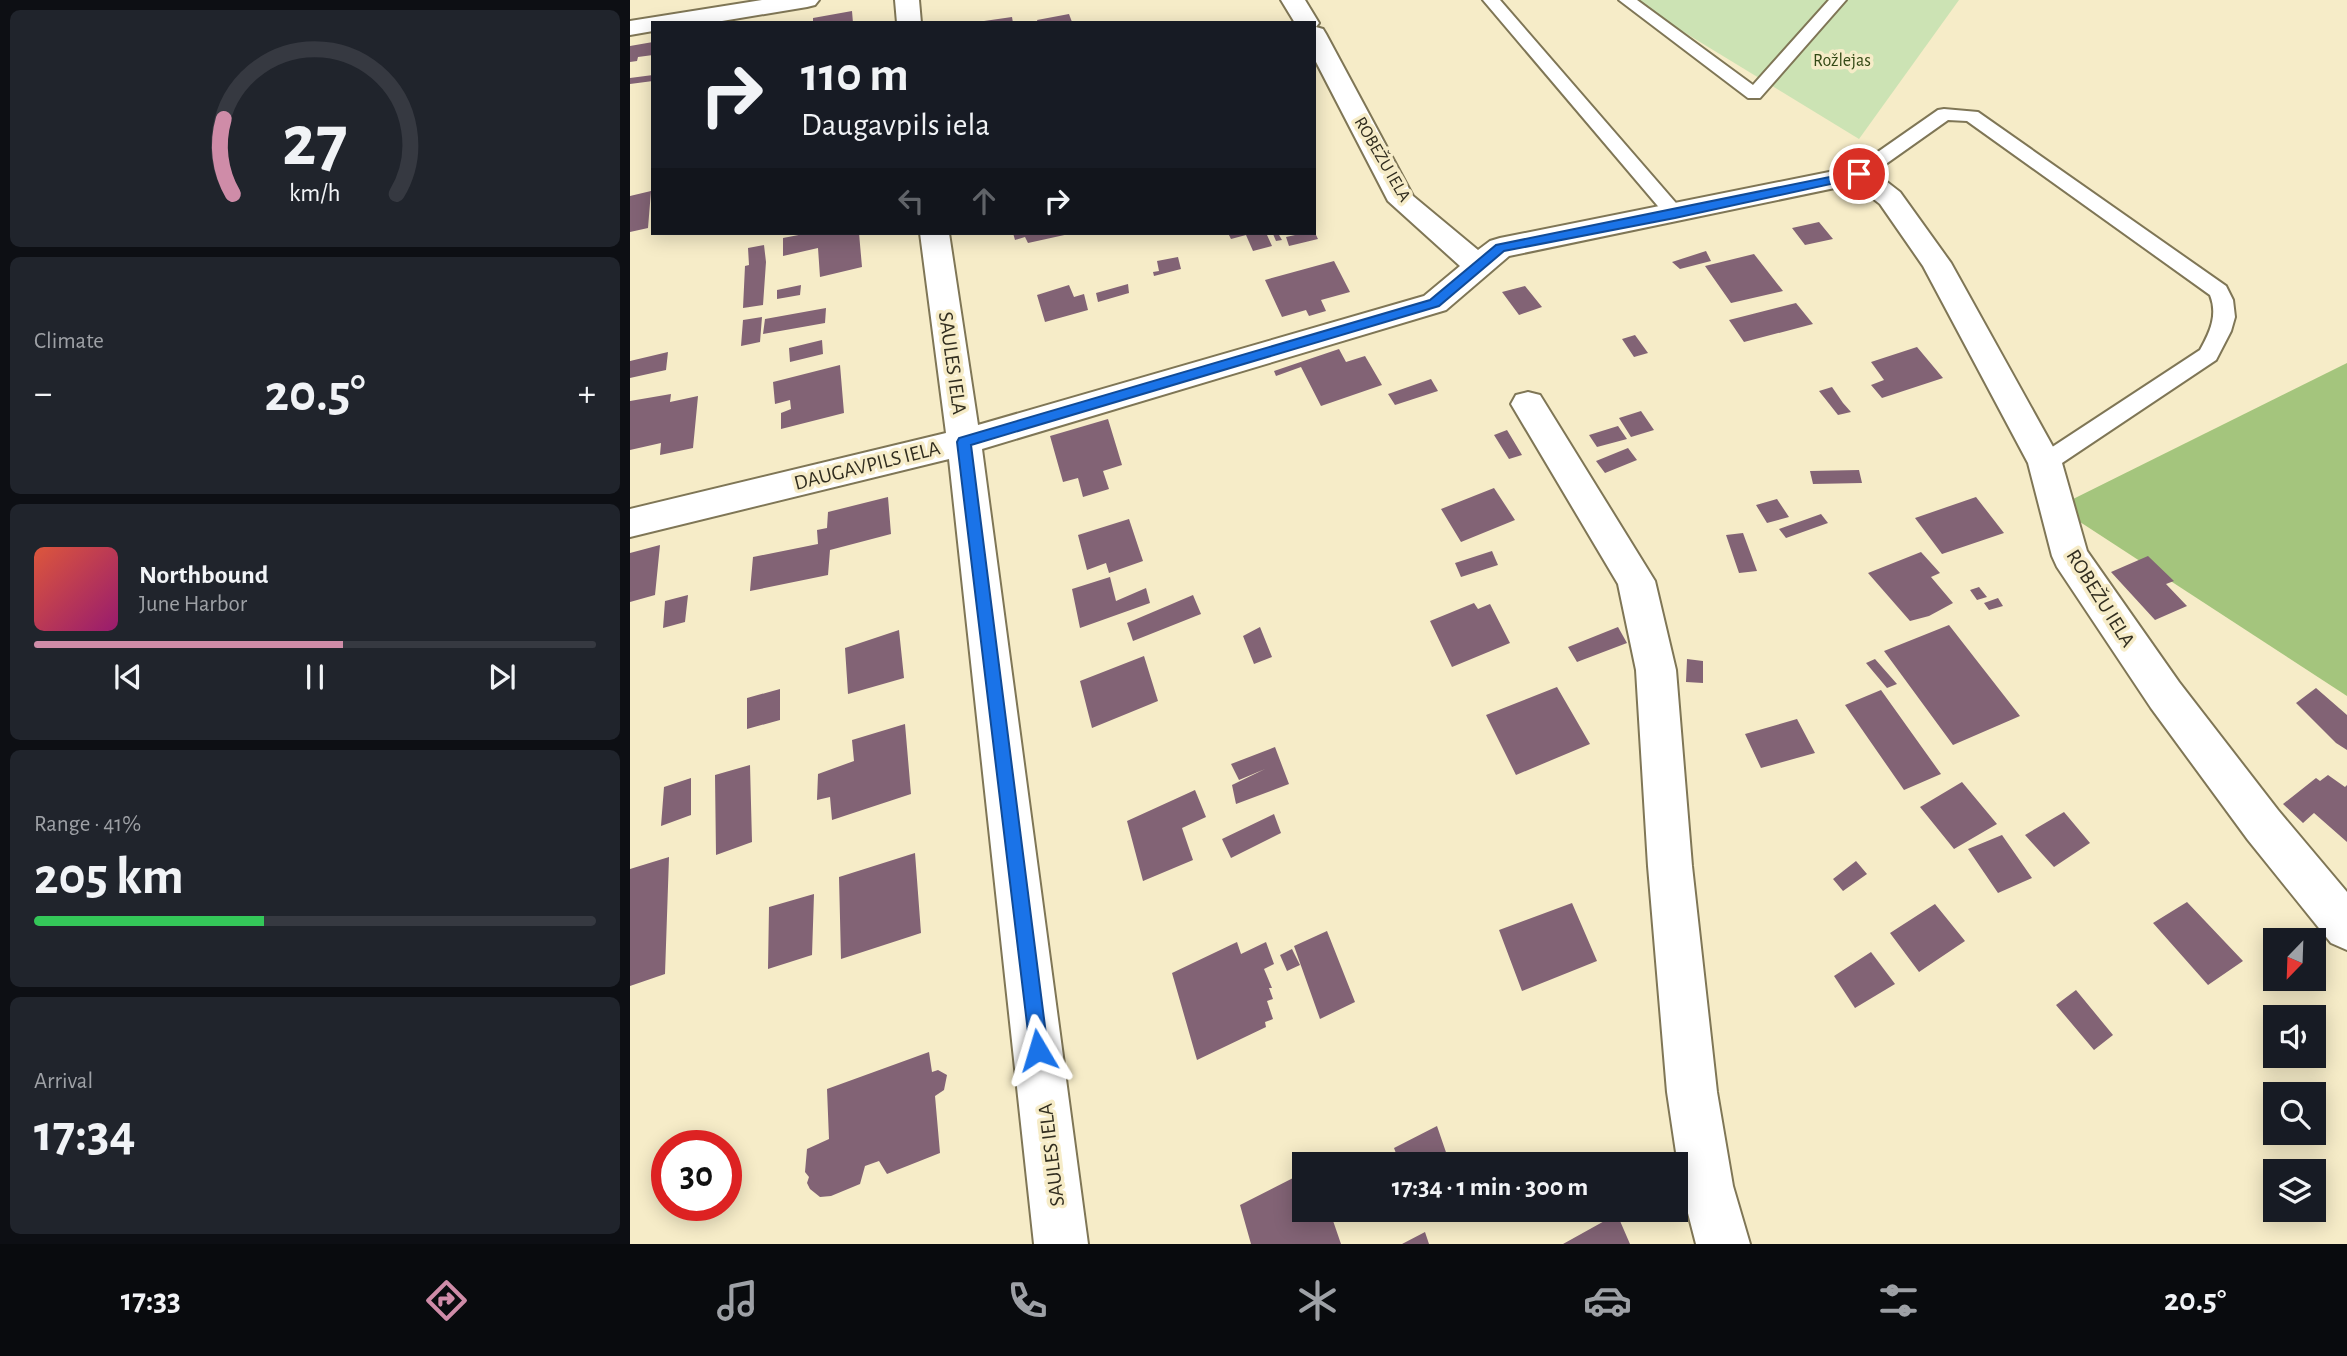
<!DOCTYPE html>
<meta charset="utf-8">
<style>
:root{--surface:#171b24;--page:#20242c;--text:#f1f3f6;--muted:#9ea1a6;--line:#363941;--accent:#cf8ca8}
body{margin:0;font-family:"Alegreya Sans",sans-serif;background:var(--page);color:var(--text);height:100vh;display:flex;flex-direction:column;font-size:26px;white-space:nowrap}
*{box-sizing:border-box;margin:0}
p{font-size:23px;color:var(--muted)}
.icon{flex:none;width:38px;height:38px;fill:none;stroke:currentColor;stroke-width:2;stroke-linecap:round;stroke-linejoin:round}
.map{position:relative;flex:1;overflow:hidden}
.drawer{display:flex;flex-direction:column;gap:10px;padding:10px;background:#0d0f14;width:630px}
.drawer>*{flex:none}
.hud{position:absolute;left:21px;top:21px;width:665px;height:214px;border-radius:0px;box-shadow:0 4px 18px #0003;background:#171b24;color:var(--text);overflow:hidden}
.needle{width:46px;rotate:203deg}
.buttons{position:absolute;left:1633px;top:928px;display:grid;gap:14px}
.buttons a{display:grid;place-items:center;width:63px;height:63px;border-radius:0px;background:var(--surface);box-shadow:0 4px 18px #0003;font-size:35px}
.speed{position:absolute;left:21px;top:1130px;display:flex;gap:14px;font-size:35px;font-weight:700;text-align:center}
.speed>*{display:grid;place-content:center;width:91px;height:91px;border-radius:50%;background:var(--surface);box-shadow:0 4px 18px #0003;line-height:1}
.speed .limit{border:10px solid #d22;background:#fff;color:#111}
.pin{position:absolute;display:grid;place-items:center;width:60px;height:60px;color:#fff;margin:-30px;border:4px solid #fff;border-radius:50%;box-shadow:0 2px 7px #0007}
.me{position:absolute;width:77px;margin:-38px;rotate:353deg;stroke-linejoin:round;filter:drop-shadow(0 0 5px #0008)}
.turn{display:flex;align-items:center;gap:24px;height:147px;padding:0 35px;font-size:32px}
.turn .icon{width:91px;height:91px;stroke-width:2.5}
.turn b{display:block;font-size:49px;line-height:60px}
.lanes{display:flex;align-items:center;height:66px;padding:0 35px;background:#0003;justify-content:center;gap:35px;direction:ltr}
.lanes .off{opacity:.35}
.big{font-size:52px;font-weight:600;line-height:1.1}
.drawer .tile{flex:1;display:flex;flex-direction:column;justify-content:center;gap:10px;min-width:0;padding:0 24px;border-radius:10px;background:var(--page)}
.drawer .dial{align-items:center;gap:0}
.dial svg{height:182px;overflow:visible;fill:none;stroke:var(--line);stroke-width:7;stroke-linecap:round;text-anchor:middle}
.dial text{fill:var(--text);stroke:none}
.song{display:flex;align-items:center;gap:21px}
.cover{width:84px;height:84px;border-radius:10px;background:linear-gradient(135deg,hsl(10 70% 55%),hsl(320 70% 35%))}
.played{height:7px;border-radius:4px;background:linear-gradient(90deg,var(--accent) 55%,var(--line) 55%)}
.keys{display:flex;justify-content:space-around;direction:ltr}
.heat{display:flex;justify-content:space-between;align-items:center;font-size:38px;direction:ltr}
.charge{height:10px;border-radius:5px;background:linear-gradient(90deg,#34c759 41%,var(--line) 0)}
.trip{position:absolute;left:662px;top:1152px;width:396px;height:70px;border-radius:0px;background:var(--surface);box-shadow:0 4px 18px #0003;font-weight:600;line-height:70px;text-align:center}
.tabs{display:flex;height:112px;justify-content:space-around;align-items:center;background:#090b0e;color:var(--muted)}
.tabs .icon{width:49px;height:49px}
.tabs .selected{color:var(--accent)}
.tabs b{font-size:32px;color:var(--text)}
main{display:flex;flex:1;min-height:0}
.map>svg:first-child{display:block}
</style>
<main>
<section class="drawer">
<div class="tile dial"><svg viewBox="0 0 100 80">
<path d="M14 69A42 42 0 1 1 86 69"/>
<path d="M14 69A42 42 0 0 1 10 36" stroke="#cf8ca8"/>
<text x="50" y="56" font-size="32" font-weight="700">27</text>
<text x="50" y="72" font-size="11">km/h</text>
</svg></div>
<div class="tile"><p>Climate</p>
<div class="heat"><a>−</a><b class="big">20.5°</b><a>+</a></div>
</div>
<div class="tile">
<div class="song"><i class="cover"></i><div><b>Northbound</b><p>June Harbor</p></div></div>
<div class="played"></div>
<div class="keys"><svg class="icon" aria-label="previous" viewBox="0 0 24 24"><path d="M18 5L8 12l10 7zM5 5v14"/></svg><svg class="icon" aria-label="pause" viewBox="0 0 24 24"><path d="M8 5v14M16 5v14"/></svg><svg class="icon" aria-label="next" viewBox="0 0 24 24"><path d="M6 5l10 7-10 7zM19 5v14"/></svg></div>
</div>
<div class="tile"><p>Range · 41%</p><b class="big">205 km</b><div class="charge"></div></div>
<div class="tile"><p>Arrival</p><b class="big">17:34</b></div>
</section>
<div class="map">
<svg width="1717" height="1244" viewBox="0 0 1717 1244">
<rect width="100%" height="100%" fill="#f6ecc8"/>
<path fill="#cce3b4" d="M 1001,0 L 1329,0 L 1229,139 Z"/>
<path fill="#a4c57d" d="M 1717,363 L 1717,696 L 1427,507 Z"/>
<path fill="#826375" d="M 222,11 L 223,23 L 183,23 L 183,18 Z
M 439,14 L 442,22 L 408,23 L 407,20 Z
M 382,17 L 383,23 L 354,23 L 354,21 Z
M 23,42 L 23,55 L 8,57 L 7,61 L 0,62 L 0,46 Z
M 23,75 L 23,81 L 0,84 L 0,78 Z
M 21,191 L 18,228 L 0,232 L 0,196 Z
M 1189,222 L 1203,239 L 1175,245 L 1162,228 Z
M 179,233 L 229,233 L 232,267 L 190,277 L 188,248 L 153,256 L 153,238 Z
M 383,233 L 439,233 L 439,234 L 398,243 L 395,237 L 385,240 Z
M 598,233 L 655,233 L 656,234 L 649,235 L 652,240 L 646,241 L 643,234 L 637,235 L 642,246 L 623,251 L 616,235 L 601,239 Z
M 674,233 L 685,233 L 688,239 L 659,246 L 656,237 Z
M 134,245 L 136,262 L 133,305 L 113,308 L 115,266 L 119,265 L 118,248 Z
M 1076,251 L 1081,261 L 1050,269 L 1042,262 Z
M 1124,254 L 1153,291 L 1101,303 L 1075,266 Z
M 548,257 L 551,269 L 524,276 L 523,272 L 529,271 L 527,261 Z
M 704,261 L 720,292 L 691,300 L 696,311 L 679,316 L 676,310 L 652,317 L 635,280 Z
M 498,284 L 499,293 L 468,302 L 466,293 Z
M 171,285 L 170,295 L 147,299 L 147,290 Z
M 439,285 L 444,297 L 454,294 L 458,310 L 415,322 L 407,295 Z
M 895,286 L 912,307 L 889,315 L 872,292 Z
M 1166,303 L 1183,324 L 1114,342 L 1099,320 Z
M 196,308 L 195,323 L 133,334 L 135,319 Z
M 132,317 L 130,342 L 111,346 L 113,320 Z
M 1005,335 L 1018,353 L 1004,357 L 992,339 Z
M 192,340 L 193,354 L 160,362 L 159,348 Z
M 1287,347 L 1313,378 L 1252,398 L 1241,385 L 1254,380 L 1241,362 Z
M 709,349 L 716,362 L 735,356 L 752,385 L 691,406 L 671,367 L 646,376 L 644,371 Z
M 38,352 L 36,370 L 0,378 L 0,361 Z
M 210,365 L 214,413 L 151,429 L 151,413 L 161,409 L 160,400 L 145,404 L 143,382 Z
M 801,379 L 808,391 L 765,405 L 758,394 Z
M 1202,387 L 1213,403 L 1221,412 L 1208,415 L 1189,391 Z
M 41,394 L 40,402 L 68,396 L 63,448 L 30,455 L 31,443 L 0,450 L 0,401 Z
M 1011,411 L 1024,430 L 1001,437 L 989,418 Z
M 478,419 L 492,465 L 473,471 L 479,489 L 453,497 L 448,478 L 433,482 L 420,436 Z
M 988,426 L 997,439 L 967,447 L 959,435 Z
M 877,430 L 892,455 L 879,459 L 864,435 Z
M 998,448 L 1007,460 L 975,473 L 966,461 Z
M 1229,470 L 1232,483 L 1183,484 L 1180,471 Z
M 864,488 L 885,520 L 831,542 L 811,509 Z
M 258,497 L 261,534 L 200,550 L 198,575 L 120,591 L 123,557 L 188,544 L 187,530 L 197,528 L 198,512 Z
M 1346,497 L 1374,533 L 1312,554 L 1285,518 Z
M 1147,499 L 1159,517 L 1137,523 L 1126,505 Z
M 1191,514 L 1198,523 L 1156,538 L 1149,529 Z
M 499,519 L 513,561 L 479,573 L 476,563 L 457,570 L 448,535 Z
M 1113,533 L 1127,571 L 1109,573 L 1096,535 Z
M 30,545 L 25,595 L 0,602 L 0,553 Z
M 862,551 L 868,565 L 831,577 L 825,563 Z
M 1291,552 L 1310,573 L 1301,577 L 1323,603 L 1299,616 L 1280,621 L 1238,573 Z
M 1518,556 L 1544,581 L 1536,584 L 1557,606 L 1525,620 L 1481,572 Z
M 480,577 L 486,601 L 516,588 L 520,603 L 450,628 L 442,589 Z
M 1349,587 L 1357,597 L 1347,600 L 1340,590 Z
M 58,595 L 55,622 L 33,628 L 35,601 Z
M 563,595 L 571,614 L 503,641 L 497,623 Z
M 1368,598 L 1373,606 L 1359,610 L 1354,603 Z
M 844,603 L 848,609 L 860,604 L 880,643 L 822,667 L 800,621 Z
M 1319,625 L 1390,716 L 1323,745 L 1254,651 Z
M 630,627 L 642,657 L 624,664 L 613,636 Z
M 988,627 L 997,643 L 947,662 L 938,647 Z
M 269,630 L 274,678 L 218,694 L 215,648 Z
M 514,656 L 528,701 L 462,728 L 450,681 Z
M 1057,659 L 1073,661 L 1073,683 L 1056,682 Z
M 1245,659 L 1267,684 L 1257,688 L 1236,663 Z
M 927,687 L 960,744 L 886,775 L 856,715 Z
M 1686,688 L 1717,715 L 1717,750 L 1706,743 L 1666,703 Z
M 150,689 L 150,720 L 117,729 L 117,698 Z
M 1251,690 L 1311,774 L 1274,790 L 1215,705 Z
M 1167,719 L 1185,753 L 1131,768 L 1115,734 Z
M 275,724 L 281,794 L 202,820 L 200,797 L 187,800 L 188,774 L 224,761 L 222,740 Z
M 645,747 L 659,784 L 606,804 L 602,785 L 635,769 L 609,780 L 601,764 Z
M 120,765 L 122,842 L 86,855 L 85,775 Z
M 1698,775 L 1715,787 L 1717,785 L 1717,842 L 1684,813 L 1673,823 L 1653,804 L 1686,778 L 1690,781 Z
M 61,778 L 61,815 L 31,826 L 34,787 Z
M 1332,782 L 1367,824 L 1324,849 L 1290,807 Z
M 565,790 L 576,817 L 552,828 L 563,860 L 513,881 L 497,821 Z
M 1434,812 L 1460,843 L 1424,867 L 1395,835 Z
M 644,814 L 651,833 L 601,858 L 592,839 Z
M 1372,835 L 1402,878 L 1368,893 L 1338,849 Z
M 285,853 L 291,933 L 211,959 L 209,877 Z
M 39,857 L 35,974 L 0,986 L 0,869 Z
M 1226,861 L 1237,874 L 1213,891 L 1203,879 Z
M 184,894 L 182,955 L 138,969 L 139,907 Z
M 1557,902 L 1613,961 L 1578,985 L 1523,923 Z
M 942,903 L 967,961 L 892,991 L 869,930 Z
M 1305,904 L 1335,941 L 1289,972 L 1260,933 Z
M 697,931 L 725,1002 L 690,1019 L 664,946 Z
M 607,942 L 611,954 L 636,942 L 644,964 L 634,969 L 642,988 L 639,988 L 643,999 L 637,1001 L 643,1019 L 635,1022 L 636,1027 L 567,1060 L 542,973 Z
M 662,949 L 670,965 L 657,971 L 650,955 Z
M 1241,952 L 1265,984 L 1225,1008 L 1204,976 Z
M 1446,990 L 1483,1035 L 1464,1050 L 1426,1005 Z
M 299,1052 L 302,1072 L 308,1070 L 317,1075 L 314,1090 L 305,1096 L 310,1153 L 257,1174 L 249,1161 L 235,1166 L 230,1184 L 201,1196 L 190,1197 L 180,1189 L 177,1183 L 179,1177 L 175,1172 L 177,1149 L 199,1139 L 197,1089 Z
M 807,1126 L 820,1164 L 770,1164 L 764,1148 Z
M 667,1176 L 674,1195 L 674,1209 L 680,1212 L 699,1209 L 711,1244 L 621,1244 L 610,1205 Z
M 987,1214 L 1000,1244 L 933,1244 Z
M 795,1232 L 799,1244 L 772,1244 Z"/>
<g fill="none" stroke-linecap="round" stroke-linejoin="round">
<defs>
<path id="service" d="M 853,0 L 870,0 L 1052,210 L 1055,214 L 1052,218 L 1038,218 Z
M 989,0 L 1007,0 L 1123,85 L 1199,0 L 1216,0 L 1130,98 L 1118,98 Z
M 1314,109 L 1348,112 L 1596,286 L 1603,300 L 1605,317 L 1601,331 L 1586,360 L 1423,469 L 1415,472 L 1407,469 L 1403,463 L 1407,457 L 1570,350 C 1580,332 1588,315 1580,295 L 1337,121 L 1318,120 L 1236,178 L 1222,178 L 1220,174 L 1222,170 L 1308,110 Z"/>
<path id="minor" d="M 132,0 L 189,0 L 185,5 L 177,7 L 80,23 L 23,23 L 23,31 L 0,35 L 0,21 Z
M 265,0 L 289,0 L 291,23 L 267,23 Z
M 651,0 L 675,0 L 689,23 L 686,27 L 693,29 L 696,34 L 783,196 L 848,250 L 860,241 L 870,238 L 1229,166 L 1239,168 L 1270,192 L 1321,263 L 1432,463 L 1457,551 L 1549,682 L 1648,810 L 1717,892 L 1717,950 L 1701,943 L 1618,840 L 1521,708 L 1427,567 L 1422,556 L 1398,463 L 1293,266 L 1250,204 L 1224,184 L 879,256 L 816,310 L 352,449 L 458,1244 L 404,1244 L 319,459 L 0,537 L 0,509 L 316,433 L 290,233 L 319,233 L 348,425 L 794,296 L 830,266 L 758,201 L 684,58 L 684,23 L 665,23 Z
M 898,392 L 910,395 L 1025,581 L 1046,670 L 1062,866 L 1087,1092 L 1103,1186 L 1120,1244 L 1066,1244 L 1051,1186 L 1037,1092 L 1018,866 L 1006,670 L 988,584 L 881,404 L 886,395 Z"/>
</defs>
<use href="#service" stroke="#7f7656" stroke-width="4"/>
<use href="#minor" stroke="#7f7656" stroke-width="4"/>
<use href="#service" fill="#fff" fill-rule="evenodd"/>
<use href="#minor" fill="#fff" fill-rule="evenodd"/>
</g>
<path fill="#1a73e8" stroke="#114b97" stroke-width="2" d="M 1229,171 L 1234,174 L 1233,177 L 1045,218 L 874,251 L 809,306 L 341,445 L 418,1050 L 415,1057 L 408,1060 L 401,1057 L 327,442 L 329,438 L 800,300 L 866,245 Z"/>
<g text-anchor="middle" stroke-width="7" stroke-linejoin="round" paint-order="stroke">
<g font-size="18" fill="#344915" stroke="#f6ecc8">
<text x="1212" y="66">Rožlejas</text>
</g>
<g font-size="18" fill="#312d1f" stroke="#f6ecc8">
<text transform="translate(753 159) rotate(60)" y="6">ROBEŽU IELA</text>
</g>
<g font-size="21" fill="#312d1f" stroke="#f6ecc8">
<text transform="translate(323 363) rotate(82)" y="7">SAULES IELA</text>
<text transform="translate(237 465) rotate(-14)" y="7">DAUGAVPILS IELA</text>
<text transform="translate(1471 598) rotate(58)" y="7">ROBEŽU IELA</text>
<text transform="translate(421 1155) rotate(-97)" y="7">SAULES IELA</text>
</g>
</g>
</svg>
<div class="buttons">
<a><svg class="needle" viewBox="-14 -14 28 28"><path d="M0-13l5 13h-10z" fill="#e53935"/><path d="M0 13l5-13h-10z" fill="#9ea1a6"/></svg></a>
<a><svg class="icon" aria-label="sound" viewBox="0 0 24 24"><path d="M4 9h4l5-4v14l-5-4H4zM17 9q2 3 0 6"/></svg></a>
<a><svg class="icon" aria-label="search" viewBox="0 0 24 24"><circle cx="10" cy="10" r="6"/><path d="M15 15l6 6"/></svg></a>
<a><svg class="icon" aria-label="layers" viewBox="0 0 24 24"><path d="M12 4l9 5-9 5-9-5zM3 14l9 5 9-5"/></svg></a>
</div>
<div class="speed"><div class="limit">30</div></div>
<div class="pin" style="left:1229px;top:174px;background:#d93025"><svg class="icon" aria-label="arrive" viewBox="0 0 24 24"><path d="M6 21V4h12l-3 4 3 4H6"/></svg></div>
<svg class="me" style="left:408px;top:1050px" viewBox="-20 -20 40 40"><path d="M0-17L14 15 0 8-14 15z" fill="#1a73e8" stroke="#fff" stroke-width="4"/></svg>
<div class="trip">17:34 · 1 min · 300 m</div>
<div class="hud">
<div class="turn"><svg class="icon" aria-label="right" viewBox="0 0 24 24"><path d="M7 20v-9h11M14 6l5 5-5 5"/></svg><div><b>110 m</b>Daugavpils iela</div></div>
<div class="lanes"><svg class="icon off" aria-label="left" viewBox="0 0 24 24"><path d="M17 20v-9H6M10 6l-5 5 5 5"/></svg><svg class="icon off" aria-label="ahead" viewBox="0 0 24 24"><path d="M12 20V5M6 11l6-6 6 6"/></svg><svg class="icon" aria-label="right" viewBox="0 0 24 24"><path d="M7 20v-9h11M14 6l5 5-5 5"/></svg></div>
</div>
</div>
</main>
<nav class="tabs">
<b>17:33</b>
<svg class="icon selected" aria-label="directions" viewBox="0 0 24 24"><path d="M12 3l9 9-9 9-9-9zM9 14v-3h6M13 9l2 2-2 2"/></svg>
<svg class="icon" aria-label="music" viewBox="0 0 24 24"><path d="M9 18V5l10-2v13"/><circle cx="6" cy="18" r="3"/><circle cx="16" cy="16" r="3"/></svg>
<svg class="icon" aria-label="phone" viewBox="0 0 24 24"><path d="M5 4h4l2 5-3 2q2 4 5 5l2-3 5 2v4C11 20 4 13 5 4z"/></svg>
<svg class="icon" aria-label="climate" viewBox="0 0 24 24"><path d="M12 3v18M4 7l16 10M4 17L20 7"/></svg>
<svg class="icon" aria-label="car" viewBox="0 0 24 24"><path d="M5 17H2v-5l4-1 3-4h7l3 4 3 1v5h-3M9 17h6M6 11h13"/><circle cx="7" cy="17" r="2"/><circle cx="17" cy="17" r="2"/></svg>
<svg class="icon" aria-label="filters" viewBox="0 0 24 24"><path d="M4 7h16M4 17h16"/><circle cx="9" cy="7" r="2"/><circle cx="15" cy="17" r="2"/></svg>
<b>20.5°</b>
</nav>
